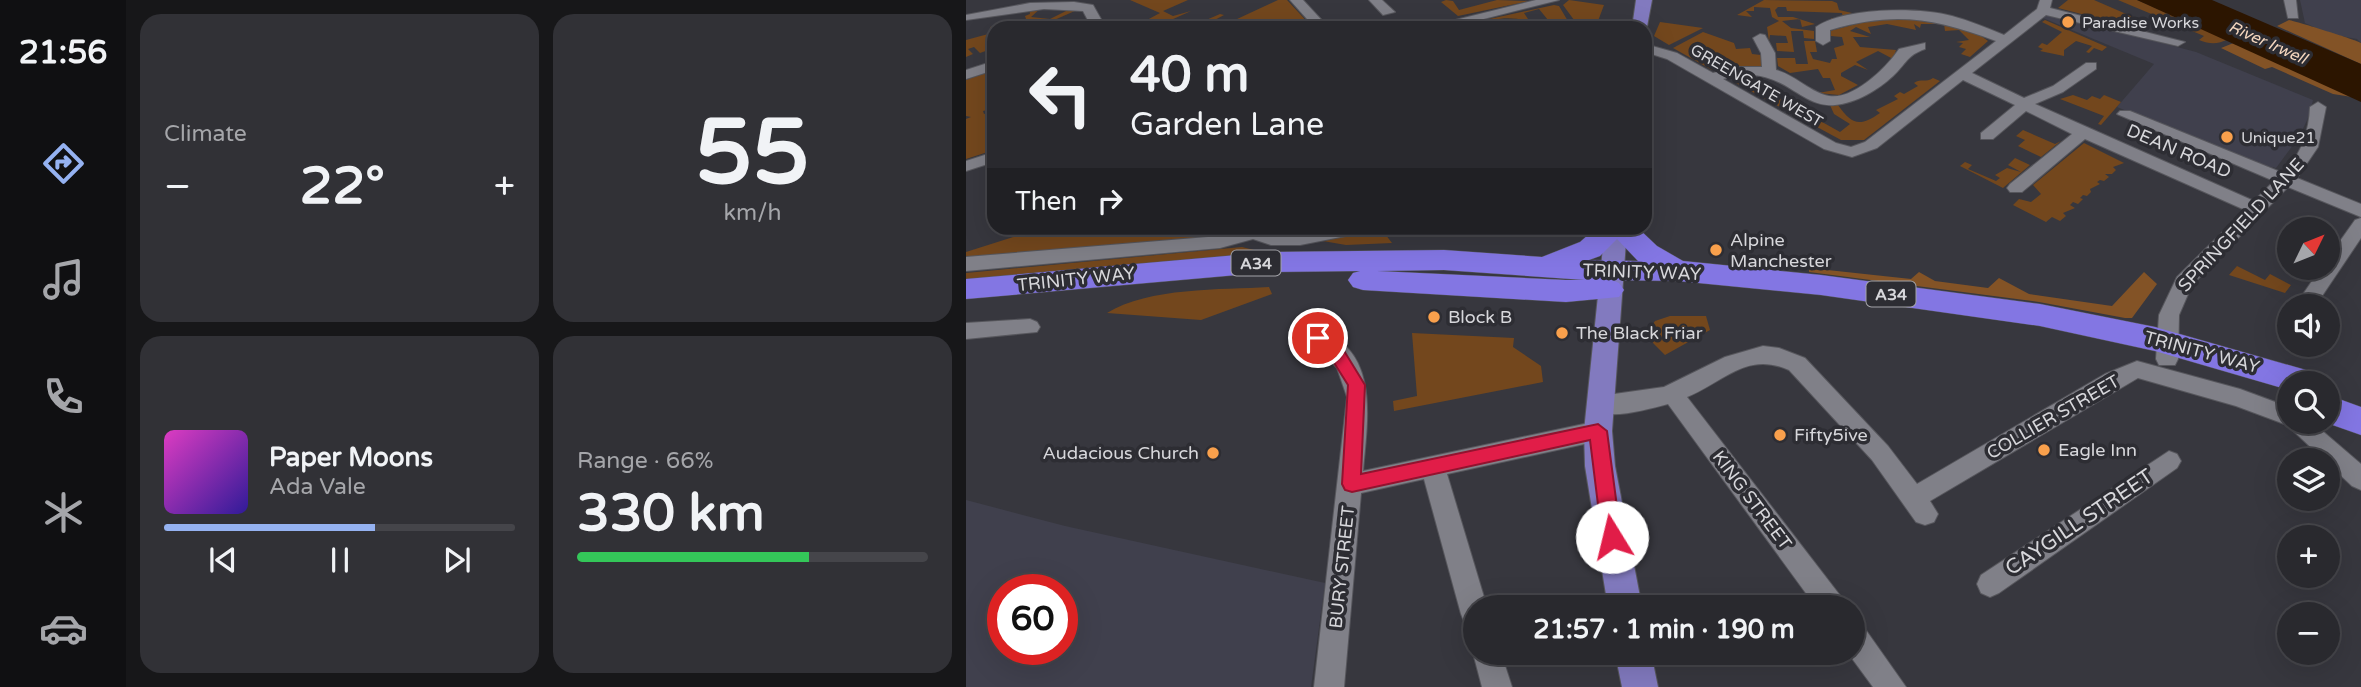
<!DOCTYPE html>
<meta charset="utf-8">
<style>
:root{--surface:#29292e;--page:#313136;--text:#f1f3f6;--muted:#a5a6aa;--line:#45454a;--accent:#95b2f1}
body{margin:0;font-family:"Varela Round",sans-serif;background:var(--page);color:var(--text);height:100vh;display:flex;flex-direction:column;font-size:26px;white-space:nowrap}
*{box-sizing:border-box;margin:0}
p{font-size:23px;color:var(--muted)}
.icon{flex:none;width:38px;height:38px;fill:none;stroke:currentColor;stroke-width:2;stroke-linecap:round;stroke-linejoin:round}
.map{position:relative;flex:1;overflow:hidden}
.sheet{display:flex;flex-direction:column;gap:14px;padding:14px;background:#171719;width:840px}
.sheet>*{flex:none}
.guide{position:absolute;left:21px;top:21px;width:665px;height:214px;border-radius:21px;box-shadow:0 7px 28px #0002,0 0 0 2px var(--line);background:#29292e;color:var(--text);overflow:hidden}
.needle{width:46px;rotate:47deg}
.controls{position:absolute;left:1311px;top:217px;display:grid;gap:14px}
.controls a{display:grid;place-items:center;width:63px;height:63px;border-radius:50%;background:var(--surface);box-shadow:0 7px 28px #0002,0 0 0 2px var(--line);font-size:35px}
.speed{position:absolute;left:21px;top:574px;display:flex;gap:14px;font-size:35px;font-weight:700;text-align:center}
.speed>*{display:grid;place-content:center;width:91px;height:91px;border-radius:50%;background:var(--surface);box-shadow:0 7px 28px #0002,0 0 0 2px var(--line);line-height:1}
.speed .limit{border:10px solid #d22;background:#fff;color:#111}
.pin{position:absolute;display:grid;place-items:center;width:60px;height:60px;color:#fff;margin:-30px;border:4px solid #fff;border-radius:50%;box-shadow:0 2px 7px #0007}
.me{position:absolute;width:77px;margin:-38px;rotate:351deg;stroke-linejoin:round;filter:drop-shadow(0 0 5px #0008)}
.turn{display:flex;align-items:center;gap:24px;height:147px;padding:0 28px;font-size:32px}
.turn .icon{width:91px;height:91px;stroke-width:2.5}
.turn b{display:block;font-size:49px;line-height:60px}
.then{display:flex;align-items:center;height:66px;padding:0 28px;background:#0003;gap:14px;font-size:26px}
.big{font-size:52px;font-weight:800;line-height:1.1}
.sheet .tile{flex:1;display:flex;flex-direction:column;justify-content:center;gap:10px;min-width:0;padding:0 24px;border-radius:21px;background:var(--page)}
.sheet .dial{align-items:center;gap:0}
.dial b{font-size:91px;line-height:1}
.song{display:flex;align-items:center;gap:21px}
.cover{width:84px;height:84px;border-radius:10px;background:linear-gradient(135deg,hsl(310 70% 55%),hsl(250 70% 35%))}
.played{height:7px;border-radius:4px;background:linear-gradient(90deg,var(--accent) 60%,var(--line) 60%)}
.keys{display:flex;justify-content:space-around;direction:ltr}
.heat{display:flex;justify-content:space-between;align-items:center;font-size:38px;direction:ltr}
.charge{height:10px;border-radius:5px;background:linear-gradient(90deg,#34c759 66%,var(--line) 0)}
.sheet .tiles{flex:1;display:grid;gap:14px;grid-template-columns:repeat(2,1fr)}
.trip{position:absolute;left:497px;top:595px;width:402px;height:70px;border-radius:35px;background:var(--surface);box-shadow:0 7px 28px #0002,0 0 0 2px var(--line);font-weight:800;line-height:70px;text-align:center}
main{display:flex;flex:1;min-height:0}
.tab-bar{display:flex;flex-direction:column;width:126px;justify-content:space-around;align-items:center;background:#101012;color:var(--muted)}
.tab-bar .icon{width:49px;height:49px}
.tab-bar .active{color:var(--accent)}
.tab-bar b{font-size:32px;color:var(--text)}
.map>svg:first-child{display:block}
</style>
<main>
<nav class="tab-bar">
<b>21:56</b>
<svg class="icon active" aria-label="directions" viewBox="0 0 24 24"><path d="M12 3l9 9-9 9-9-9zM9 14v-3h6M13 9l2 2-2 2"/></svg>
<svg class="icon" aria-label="music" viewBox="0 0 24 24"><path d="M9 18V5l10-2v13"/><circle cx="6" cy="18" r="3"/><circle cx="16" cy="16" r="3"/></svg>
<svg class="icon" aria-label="phone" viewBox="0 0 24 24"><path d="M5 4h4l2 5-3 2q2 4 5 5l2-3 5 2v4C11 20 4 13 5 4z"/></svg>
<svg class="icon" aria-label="climate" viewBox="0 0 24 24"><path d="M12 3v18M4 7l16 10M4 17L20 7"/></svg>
<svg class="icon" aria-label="car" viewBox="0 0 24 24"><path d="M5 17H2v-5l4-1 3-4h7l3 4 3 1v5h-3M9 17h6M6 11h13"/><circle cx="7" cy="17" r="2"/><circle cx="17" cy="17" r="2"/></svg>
</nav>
<section class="sheet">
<div class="tiles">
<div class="tile"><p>Climate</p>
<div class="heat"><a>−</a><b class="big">22°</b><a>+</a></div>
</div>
<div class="tile dial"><b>55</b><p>km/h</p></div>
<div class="tile">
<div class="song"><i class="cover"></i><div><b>Paper Moons</b><p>Ada Vale</p></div></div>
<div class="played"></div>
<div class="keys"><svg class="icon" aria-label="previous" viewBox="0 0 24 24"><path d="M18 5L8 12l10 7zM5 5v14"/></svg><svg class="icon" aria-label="pause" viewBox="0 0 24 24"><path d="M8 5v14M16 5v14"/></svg><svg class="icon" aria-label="next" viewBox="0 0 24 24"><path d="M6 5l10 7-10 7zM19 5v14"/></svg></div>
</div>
<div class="tile"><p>Range · 66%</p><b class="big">330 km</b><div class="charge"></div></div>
</div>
</section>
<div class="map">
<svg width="1395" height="687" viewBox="0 0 1395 687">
<rect width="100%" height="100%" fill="#37373e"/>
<path fill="#40404d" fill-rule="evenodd" d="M 1334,0 L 1395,0 L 1395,43 L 1391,39 L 1363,34 L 1339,23 Z
M 1082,13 L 1230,52 L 1347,100 L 1343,116 L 1333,137 L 1310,168 L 1296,165 L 1151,107 L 1188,64 L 1077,18 Z
M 0,500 L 99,526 L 359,583 L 345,687 L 0,687 ZM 37,590 L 96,590 L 96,649 L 37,649 Z"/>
<path fill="#73471d" d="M 164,0 L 222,0 L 197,11 L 207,16 L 225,11 L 205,20 L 210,23 L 199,28 L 181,20 L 194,13 Z
M 312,0 L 321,0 L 347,28 L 214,28 L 217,25 L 224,27 L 254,14 L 258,15 L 245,22 L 256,26 Z
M 480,0 L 487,1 L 493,10 L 531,0 L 563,1 L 492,16 L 475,2 Z
M 603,0 L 638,5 L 632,21 L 611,24 L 597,5 Z
M 798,0 L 866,1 L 871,3 L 873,10 L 886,13 L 866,22 L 865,18 L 877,18 L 876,13 L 821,11 L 820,7 L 812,7 L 809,10 L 812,17 L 827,17 L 849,24 L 836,27 L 834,19 L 816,21 L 825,28 L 848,31 L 848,39 L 838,38 L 837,31 L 825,31 L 828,52 L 811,51 L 810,43 L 822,43 L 820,36 L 804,35 L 803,41 L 801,27 L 813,21 L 806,17 L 804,8 L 788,7 L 788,11 L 780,11 L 786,17 L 771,15 Z
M 1102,0 L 1128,0 L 1181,23 L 1174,29 L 1092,8 Z
M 1152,0 L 1171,0 L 1263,39 C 1251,44 1246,45 1233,40 L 1238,36 Z
M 588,5 L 593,6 L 606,28 L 601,28 L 594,20 L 582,20 L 573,9 L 558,13 L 564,22 C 530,11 516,28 482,28 Z
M 76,7 L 65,17 L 84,19 L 106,8 L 111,10 L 86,21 L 90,26 L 99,23 L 97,28 L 28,28 L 28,48 L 14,53 L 8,47 L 2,49 L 7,54 L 0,57 L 0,40 L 26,33 L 24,27 L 60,19 L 59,16 L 64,14 L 63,8 Z
M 909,19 C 945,20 993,17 1022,41 L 1004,57 L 995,54 L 1000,49 L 993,47 L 997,43 L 990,42 L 1003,40 L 993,30 L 979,31 L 978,24 L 955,24 L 954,28 L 948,24 L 950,30 L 921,24 L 902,27 L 905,34 L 890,27 L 884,31 L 904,37 L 887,37 L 894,47 L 930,50 L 927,59 L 912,51 L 890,62 L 902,70 L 889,65 L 875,73 L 875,76 L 892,85 L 873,95 L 852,93 L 869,90 L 864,78 L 857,78 L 852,69 L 824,73 L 812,66 L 811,58 L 829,58 L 830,64 L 842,64 L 838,41 L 849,41 L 851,52 L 844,52 L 847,59 L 864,63 L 866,59 L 871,59 L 868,48 L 878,45 L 876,37 L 865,36 L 864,31 Z
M 1079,20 L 1141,47 L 1136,51 L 1128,48 L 1123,53 L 1120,52 L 1126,46 L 1110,41 L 1098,50 L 1098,56 L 1074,51 L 1077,49 L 1072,47 L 1076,43 L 1081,45 L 1096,32 L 1076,22 Z
M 694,22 L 737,28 L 703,45 L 688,36 Z
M 737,32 L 768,43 L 770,49 L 784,48 L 786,54 L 795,55 L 796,65 L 794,67 L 746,70 L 707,48 Z
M 28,70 L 25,74 L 28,89 L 24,90 L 28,103 L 24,104 L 25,109 L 17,111 L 18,114 L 25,112 L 20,115 L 21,120 L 28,118 L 28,150 L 0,159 L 0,119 L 5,117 L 0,116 L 0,80 Z
M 778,76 L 795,85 L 789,88 L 807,98 L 810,96 L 874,132 L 884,124 L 868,114 L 864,105 L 872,105 C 886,125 894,127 914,113 L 910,110 L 932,99 L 928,96 L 934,92 L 938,94 L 952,86 L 948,83 C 955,78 960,83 967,78 L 974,81 L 898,140 L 875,140 L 770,83 Z
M 1107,95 L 1121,100 L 1126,96 L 1134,99 L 1138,95 L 1155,102 L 1135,125 L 1132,124 L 1138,116 L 1094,99 Z
M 1057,130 L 1089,144 L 1095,141 L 1075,157 L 1052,146 L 1059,140 L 1050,136 Z
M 1118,143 L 1158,163 L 1147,167 L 1150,170 L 1146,174 L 1139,174 L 1143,177 L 1138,181 L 1134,180 L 1131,182 L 1134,184 L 1124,189 L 1125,192 L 1121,196 L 1117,195 L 1114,198 L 1117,199 L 1112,204 L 1107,202 L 1104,205 L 1109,208 L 1097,213 L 1100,216 L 1094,221 L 1086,217 L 1080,222 L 1047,205 L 1053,199 L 1065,202 L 1075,194 L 1067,185 Z
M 1049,158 L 1064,165 L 1037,188 L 994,166 L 999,162 L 1006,165 L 1002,169 L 1030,181 L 1034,178 L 1029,175 L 1041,168 L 1055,172 L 1042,165 Z
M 76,228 L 192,228 L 195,235 L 219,228 L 267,228 L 246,237 L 0,258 L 0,252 Z
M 402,228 L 421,228 L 416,230 L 426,243 L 380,245 L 351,240 Z
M 276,247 L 312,256 L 0,282 L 0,273 Z
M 1271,266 L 1299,280 L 1304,274 L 1325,285 L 1319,293 L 1263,275 Z
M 303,287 L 306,294 L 235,320 L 141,313 C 183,287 255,290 303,287 Z
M 704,316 L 740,316 L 744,330 L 699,355 L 687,343 L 682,331 L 689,321 Z
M 446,333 L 548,338 L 547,347 L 575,366 L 577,382 L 428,411 L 427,401 L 451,396 Z"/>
<path fill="#835326" d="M 1323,20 C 1332,22 1391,40 1395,43 L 1395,64 L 1311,26 Z
M 1270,42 L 1386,97 L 1367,94 L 1306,67 L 1299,69 L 1255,48 Z
M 843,268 L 945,279 L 953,272 L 969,281 L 1022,288 L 1033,278 L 1063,294 L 1146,306 L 1178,272 L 1191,284 L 1166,318 L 1159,318 L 1073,302 L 843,272 Z"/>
<path fill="#2c1500" d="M 1171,0 L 1246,0 L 1395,64 L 1395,102 Z"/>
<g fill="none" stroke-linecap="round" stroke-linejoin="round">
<defs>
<path id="minor" d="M 324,0 L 337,0 L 363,28 L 349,28 Z
M 403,0 L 416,0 L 429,12 L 417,15 Z
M 570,0 L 593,0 L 482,28 L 457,28 Z
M 1074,0 L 1086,0 L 1084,8 L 1219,42 L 1212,46 L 1080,15 L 1006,73 L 1058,98 L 1087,86 L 1120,63 L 1130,63 L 1130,69 L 1097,92 L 1069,104 L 1288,201 L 1308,181 L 1151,114 L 1154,111 L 1164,111 L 1317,173 C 1335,155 1343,132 1344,107 L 1352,102 L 1360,107 L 1352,147 L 1331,178 L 1395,204 L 1395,217 L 1322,187 L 1226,285 L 1213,315 L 1212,359 L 1209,365 L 1193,365 L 1190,359 L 1193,315 L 1211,277 L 1279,210 L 1119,139 L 1056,192 L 1044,192 L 1041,188 L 1044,184 L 1106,134 L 1060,111 L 1027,139 L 1015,139 L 1015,133 L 1049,105 L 997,80 L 911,148 L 886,157 L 858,149 L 701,59 L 679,52 L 679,44 L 711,53 L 747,73 L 772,67 L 796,67 L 795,53 L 787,38 L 794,34 L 799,35 L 809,53 L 810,70 C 829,75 845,93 863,96 C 888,100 921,67 933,49 L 959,43 L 959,49 C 940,56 941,63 927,76 C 912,90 890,103 869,105 C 831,109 817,61 757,79 L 870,143 L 885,147 L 899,142 L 1030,41 C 968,18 929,11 864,30 L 864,41 L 857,45 L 850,41 L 850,27 C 879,7 953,7 986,16 C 1004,21 1021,28 1038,35 L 1071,9 Z
M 1318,0 L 1330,0 L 1332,18 L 1322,18 Z
M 108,2 L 127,5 L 140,28 L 126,28 L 117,11 L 78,9 L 0,20 L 0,15 L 64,3 Z
M 28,61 L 28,70 L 0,79 L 0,70 Z
M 28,152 L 28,162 L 0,171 L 0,161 Z
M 1395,218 L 1395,238 L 1352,302 L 1338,302 L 1335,297 L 1355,268 L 1362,268 L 1362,258 L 1389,220 Z
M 273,228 C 290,226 304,234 322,234 C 348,233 373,226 399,228 L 390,234 L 334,245 L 305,245 L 287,239 L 254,248 L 0,271 L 0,257 L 254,236 L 274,230 Z
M 64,319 L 71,322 L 74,327 L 71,332 L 0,339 L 0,323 Z
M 352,330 C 415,350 401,422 397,471 L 632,421 L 640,424 L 644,431 L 640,438 L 632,441 L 481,474 L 521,607 L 509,607 L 509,628 L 499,624 L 495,614 L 458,479 L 395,493 L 378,687 L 348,687 L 381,397 L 371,368 L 342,338 L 345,332 Z
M 797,346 L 813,348 L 839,358 L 922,446 L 951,484 L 1139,374 L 1171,361 L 1274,389 L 1323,407 L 1323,422 L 1346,422 L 1395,464 L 1395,490 L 1386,486 L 1321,425 L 1270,406 L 1172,378 L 964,501 L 972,514 L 968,522 L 959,525 L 950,522 L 906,460 L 823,370 C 781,351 759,381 721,397 L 876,598 L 880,607 L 850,607 L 702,404 C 679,410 649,419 626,411 L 623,405 L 626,399 L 634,396 L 698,387 L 759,357 Z
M 1203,451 L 1211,454 L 1215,461 L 1211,468 L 1033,593 L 1024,597 L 1015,593 L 1011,584 L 1015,575 Z
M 887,622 L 897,626 L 940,687 L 907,687 L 882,653 L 887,653 Z
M 509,647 L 509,653 L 535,653 L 546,687 L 516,687 L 507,653 Z"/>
<path id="major" d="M 670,0 L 686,0 L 680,32 L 679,28 L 666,28 Z
M 639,228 L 661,228 L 646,431 L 649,466 L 676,607 L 642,607 L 619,466 L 618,431 Z
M 649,653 L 685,653 L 692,687 L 656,687 Z"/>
<path id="highway" d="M 630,228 L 672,228 L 691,246 L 717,261 L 855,275 L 1074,304 L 1189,327 L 1354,374 L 1358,383 L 1323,383 L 1323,390 L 1189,351 L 1074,326 L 855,295 L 712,281 L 646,280 L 653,283 L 658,290 L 653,297 L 600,302 L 397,290 L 387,287 L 382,280 L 387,273 L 394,271 L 305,272 L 0,299 L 0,279 L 305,252 L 478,250 L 576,257 L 614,242 ZM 651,239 L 672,261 L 623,260 L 634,256 ZM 478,270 L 619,280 L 621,280 L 600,280 L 411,271 Z
M 1362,395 L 1395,407 L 1395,435 L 1358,422 L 1362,422 Z"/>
</defs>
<use href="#minor" stroke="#56565c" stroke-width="2"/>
<use href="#major" stroke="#56565c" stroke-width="2"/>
<use href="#highway" stroke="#56565c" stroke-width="1"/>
<use href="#minor" fill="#808088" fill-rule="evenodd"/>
<use href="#major" fill="#827abf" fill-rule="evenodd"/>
<use href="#highway" fill="#8376e3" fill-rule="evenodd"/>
</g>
<path fill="#e11d48" stroke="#92132f" stroke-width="2" d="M 352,332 L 372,341 L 399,385 L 395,474 L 632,424 L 641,431 L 655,537 L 653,543 L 646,546 L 639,543 L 636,537 L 624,440 L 386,492 L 379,490 L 376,484 L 382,385 L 360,350 L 346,342 L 346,333 Z"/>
<g fill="#f9a04c" stroke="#2d2d33" stroke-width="2.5">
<circle cx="1102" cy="22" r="7"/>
<circle cx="1261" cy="137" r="7"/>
<circle cx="750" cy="250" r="7"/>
<circle cx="468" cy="317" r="7"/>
<circle cx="596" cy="333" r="7"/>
<circle cx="814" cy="435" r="7"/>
<circle cx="1078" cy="450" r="7"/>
<circle cx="247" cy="453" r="7"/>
</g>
<g text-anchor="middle" stroke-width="7" stroke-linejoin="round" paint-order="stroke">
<g font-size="16" fill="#d7d7db" stroke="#2d2d33" text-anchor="start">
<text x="1116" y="28">Paradise Works</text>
<text x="1275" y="143">Unique21</text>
</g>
<g font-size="16" font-style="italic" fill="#f5d7bf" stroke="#2d2d33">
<text transform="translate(1302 42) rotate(24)" y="6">River Irwell</text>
</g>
<g font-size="16" fill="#d7d7db" stroke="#2d2d33">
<text transform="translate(791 85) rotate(30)" y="6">GREENGATE WEST</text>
</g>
<g fill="#2d2d33" stroke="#a4a4a9" stroke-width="2">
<rect x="265.5" y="250.5" width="49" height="25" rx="5"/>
<rect x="900.5" y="281.5" width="49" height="25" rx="5"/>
</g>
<g font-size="16" font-weight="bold" fill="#d7d7db">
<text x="290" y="269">A34</text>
<text x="925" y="300">A34</text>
</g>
<g font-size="18" fill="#d7d7db" stroke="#2d2d33">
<text transform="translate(1213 151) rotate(23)" y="6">DEAN ROAD</text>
<text transform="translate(1275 225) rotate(-47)" y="6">SPRINGFIELD LANE</text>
<text transform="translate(676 272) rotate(2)" y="6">TRINITY WAY</text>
<text transform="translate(110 279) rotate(-6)" y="6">TRINITY WAY</text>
<text transform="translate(1236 352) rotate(15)" y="6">TRINITY WAY</text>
<text transform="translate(1087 417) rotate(-30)" y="6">COLLIER STREET</text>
<text transform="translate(786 500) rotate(53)" y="6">KING STREET</text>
<text transform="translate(376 567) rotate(-84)" y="6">BURY STREET</text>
</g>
<g font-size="18" fill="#d7d7db" stroke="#2d2d33" text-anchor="start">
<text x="764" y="246">Alpine<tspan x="764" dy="21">Manchester</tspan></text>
<text x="482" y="323">Block B</text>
<text x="610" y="339">The Black Friar</text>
<text x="828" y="441">Fifty5ive</text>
<text x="1092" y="456">Eagle Inn</text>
<text x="233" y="459" text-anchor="end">Audacious Church</text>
</g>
<g font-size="21" fill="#d7d7db" stroke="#2d2d33">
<text transform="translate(1113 522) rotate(-34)" y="7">CAYGILL STREET</text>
</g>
</g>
</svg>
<div class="controls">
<a><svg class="needle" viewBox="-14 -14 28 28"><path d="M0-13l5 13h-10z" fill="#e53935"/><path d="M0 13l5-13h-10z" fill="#a5a6aa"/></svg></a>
<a><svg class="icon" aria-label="sound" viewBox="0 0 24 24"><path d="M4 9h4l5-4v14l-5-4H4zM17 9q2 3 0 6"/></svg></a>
<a><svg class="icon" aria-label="search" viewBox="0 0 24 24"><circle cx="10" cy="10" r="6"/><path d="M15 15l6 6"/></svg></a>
<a><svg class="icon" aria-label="layers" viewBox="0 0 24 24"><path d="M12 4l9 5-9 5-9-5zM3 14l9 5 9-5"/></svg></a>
<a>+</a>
<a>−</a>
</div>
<div class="speed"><div class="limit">60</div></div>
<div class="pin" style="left:352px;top:338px;background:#d93025"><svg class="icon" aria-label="arrive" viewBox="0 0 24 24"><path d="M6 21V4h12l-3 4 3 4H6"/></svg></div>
<svg class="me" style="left:646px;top:537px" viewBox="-20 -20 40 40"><circle r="19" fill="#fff"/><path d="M0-13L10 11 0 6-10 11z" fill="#e11d48"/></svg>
<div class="trip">21:57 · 1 min · 190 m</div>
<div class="guide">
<div class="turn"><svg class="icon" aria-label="left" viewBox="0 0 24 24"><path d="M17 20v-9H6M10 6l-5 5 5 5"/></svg><div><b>40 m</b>Garden Lane</div></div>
<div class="then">Then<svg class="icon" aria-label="right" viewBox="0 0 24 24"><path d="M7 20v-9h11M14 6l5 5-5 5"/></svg></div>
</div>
</div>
</main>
